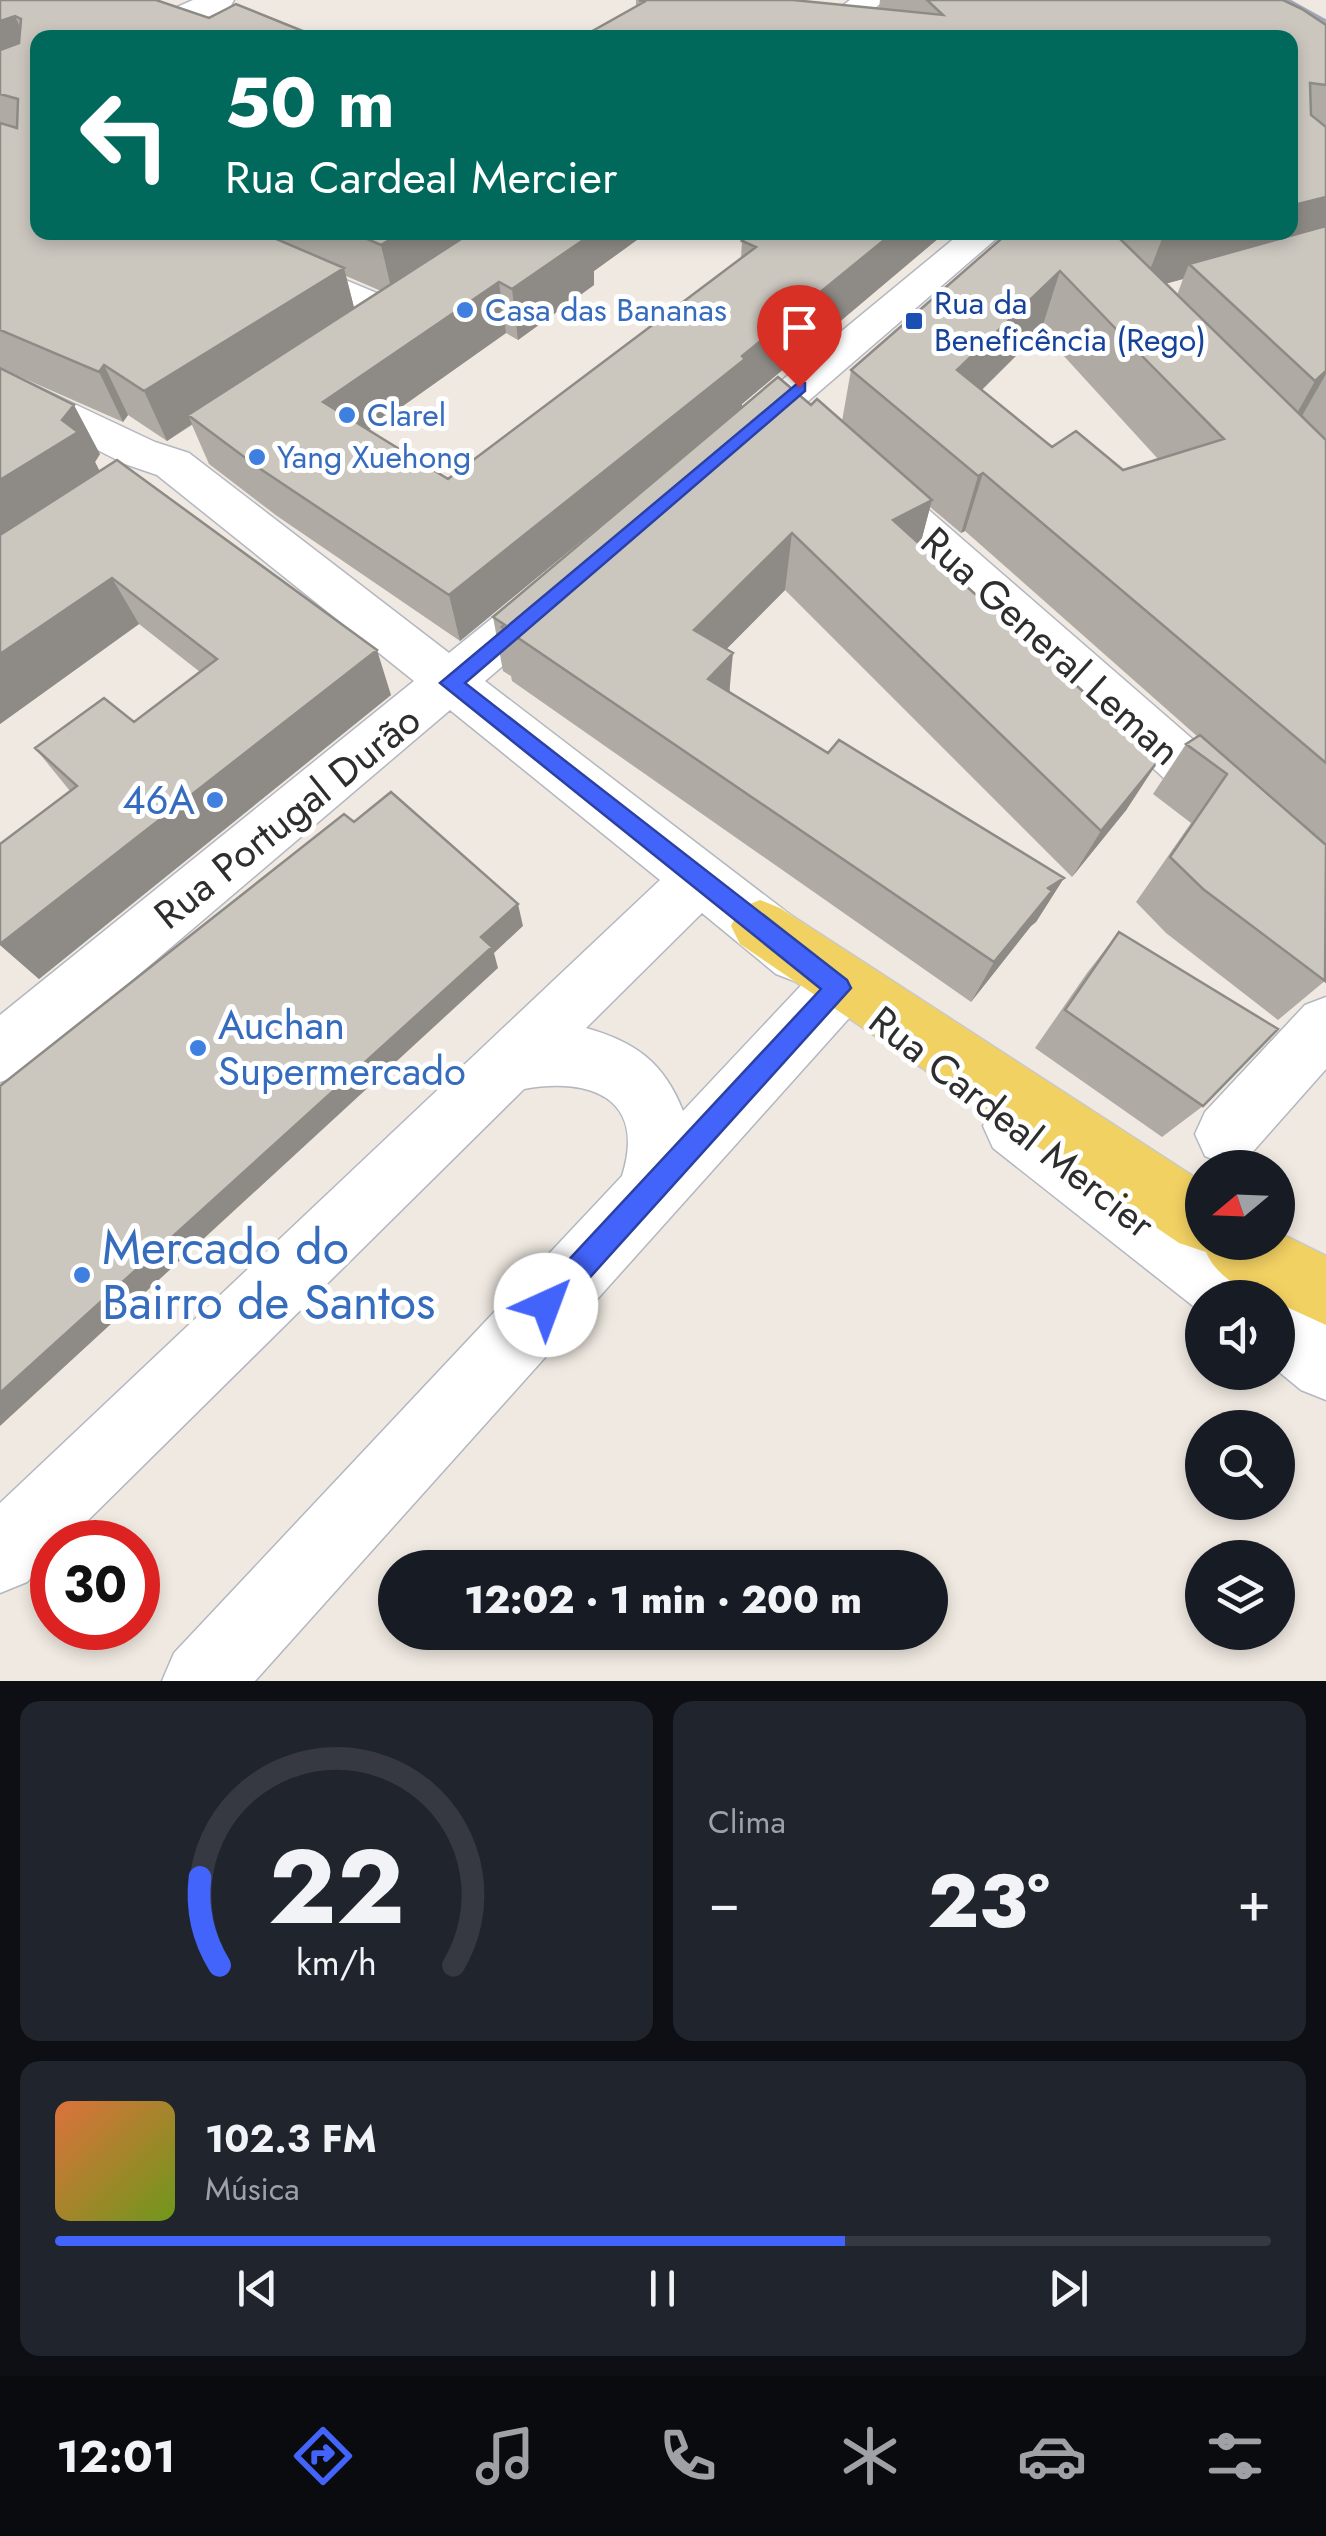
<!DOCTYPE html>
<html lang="pt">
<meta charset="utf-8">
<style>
:root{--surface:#171b24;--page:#20242c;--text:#f1f3f6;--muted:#9ea1a6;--line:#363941;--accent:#4264fb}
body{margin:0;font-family:Jost,sans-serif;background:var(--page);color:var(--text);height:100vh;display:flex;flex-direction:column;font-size:38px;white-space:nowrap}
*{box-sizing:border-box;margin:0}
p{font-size:32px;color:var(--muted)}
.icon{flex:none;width:55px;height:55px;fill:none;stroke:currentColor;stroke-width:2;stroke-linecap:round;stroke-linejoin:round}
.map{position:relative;height:1681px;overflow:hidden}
.side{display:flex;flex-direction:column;gap:20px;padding:20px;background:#0d0f14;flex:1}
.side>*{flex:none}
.hud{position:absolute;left:30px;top:30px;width:1268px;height:210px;border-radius:20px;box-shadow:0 5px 15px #0003;background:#00695c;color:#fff;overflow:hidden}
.needle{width:65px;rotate:251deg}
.tools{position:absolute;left:1185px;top:1150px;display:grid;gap:20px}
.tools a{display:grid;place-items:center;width:110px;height:110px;border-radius:50%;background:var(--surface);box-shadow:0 5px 15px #0003;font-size:50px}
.speed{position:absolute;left:30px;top:1520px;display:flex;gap:20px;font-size:50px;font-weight:700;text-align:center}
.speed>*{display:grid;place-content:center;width:130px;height:130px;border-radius:50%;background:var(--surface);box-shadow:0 5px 15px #0003;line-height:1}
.speed .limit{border:15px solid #d22;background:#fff;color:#111}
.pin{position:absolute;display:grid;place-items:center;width:85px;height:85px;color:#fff;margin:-102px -42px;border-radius:50% 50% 50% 0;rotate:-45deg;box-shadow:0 0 10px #0007}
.pin .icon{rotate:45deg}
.me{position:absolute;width:110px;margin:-55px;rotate:43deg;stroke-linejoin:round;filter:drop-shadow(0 0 8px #0008)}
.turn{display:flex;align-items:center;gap:35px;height:210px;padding:0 30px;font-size:45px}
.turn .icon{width:130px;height:130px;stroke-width:2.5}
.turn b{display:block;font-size:70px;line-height:85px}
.big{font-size:75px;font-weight:800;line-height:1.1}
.side .card{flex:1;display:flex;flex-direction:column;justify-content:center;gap:15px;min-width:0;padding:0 35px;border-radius:20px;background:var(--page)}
.side .dial{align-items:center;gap:0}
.dial svg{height:260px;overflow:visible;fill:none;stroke:var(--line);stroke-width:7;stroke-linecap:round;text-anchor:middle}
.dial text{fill:var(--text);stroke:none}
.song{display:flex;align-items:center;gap:30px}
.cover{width:120px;height:120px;border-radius:15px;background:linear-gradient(135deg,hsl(20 70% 55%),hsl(80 70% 35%))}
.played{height:10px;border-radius:5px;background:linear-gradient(90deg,var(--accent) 65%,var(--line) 65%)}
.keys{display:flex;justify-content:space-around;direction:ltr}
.heat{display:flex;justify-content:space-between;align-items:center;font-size:55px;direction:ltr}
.side .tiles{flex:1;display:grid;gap:20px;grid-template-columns:1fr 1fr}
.card:last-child{grid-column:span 2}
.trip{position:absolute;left:378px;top:1550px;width:570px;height:100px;border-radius:50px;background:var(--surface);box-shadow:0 5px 15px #0003;font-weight:800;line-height:100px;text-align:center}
.dock{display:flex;height:160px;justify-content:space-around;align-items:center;background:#090b0e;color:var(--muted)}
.dock .icon{width:70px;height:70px}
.dock .on{color:var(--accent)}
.dock b{font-size:45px;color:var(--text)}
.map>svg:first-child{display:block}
</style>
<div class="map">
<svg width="1326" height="1681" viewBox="0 0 1326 1681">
<rect width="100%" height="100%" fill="#efe9e1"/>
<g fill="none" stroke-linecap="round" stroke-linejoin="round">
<defs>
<path id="minor" d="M 193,0 L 234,0 L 230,7 L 160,38 L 117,38 L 122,31 Z
M 850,0 L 885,0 L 837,38 L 799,38 Z
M 180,232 L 231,232 L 410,307 L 416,316 L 410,325 L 396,328 L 382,325 L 185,240 Z
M 962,232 L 1004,232 L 754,448 L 739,453 L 724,448 L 717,438 L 724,428 Z
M 0,369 L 155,442 L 189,453 L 449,653 L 538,581 L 555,576 L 572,581 L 579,594 L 572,607 L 485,681 L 818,936 L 826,955 L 821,967 L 838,961 L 859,969 L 868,988 L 859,1007 L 255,1681 L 162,1681 L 174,1653 L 622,1176 C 647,1097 589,1077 524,1089 L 66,1542 L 52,1542 L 52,1556 L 27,1582 L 0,1593 L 0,1503 L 660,880 L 450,710 L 22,1074 L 0,1082 L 0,1015 L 414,681 L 157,475 L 125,464 L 0,400 ZM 702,913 L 776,974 L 797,982 L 809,977 L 683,1111 C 664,1063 636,1042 586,1028 Z
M 869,467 L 885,472 L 1326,855 L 1326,915 L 1306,908 L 853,494 L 847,483 L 853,472 Z
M 1326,997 L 1326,1069 L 1249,1156 L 1227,1165 L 1205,1156 L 1195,1134 L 1205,1112 L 1305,1005 Z
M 1015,1095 L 1037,1104 L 1202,1229 L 1202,1242 C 1234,1242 1260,1268 1271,1296 L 1278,1293 L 1302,1304 L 1326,1321 L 1326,1400 L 1301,1390 L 1278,1371 L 1278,1298 L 1202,1298 L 1202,1313 L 993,1148 L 983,1126 L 993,1104 Z"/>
<path id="major" d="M 760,900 L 780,908 L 1202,1182 L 1202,1242 L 1278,1242 L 1278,1232 L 1326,1256 L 1326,1325 L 1278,1303 L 1278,1298 C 1250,1298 1216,1277 1206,1252 L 1179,1243 L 740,944 L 731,926 L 740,908 Z"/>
</defs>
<use href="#minor" stroke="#b4b7c1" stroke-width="3"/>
<use href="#major" stroke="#c9c9c9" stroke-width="3"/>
<use href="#minor" fill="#fff" fill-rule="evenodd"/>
<use href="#major" fill="#f2d163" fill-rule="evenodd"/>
<path stroke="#a3a6b8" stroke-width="5" d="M 1286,0 L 1326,22"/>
</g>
<path fill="#afaba4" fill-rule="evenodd" d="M 0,0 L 167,4 L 38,232 L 648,232 L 594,271 L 594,285 L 518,340 L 506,333 L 368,430 L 448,479 L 741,258 L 742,241 L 946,232 L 742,404 L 742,408 L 811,405 L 842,421 L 851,370 L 1009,232 L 1290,232 L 1290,38 L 636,6 L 636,0 L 793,0 L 879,8 L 880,0 L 1283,0 L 1326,25 L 1326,439 L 1302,416 L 1326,440 L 1326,980 L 1278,1020 L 1166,933 L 1136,902 L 1191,823 L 1153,794 L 1186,744 L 1198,737 L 965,531 L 961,533 L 930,507 L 920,545 L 1127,809 L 1072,877 L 785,590 L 726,649 L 730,692 L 828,753 L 1064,878 L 1036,922 L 1031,926 L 971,1002 L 512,681 L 511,676 L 503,671 L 493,617 L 698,444 L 460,641 L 277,516 L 209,464 L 192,425 L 167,441 L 128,415 L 123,422 L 0,368 ZM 346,276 L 381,291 L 354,308 ZM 1183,279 L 1177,295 L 1165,284 ZM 1041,331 L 1158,459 L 1123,470 L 1052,447 L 982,390 Z
M 0,368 L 100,454 L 95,462 L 99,471 L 391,695 L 39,979 L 0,945 L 0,844 L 70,791 L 35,748 L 134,722 L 200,672 L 139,624 L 0,724 Z
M 1119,932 L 1203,1106 L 1162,1137 L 1035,1048 L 1087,973 Z"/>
<path fill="#8e8b86" d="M 15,16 L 37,65 L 0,80 L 0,21 Z
M 1326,197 L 1326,241 L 1189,264 L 1183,279 L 1142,290 L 1162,239 L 1187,232 L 1290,232 L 1290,206 Z
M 402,232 L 490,232 L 393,296 L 381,245 Z
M 579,232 L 648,232 L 594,271 L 594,285 L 518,340 L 512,289 Z
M 894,232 L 946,232 L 742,404 L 742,409 L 460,641 L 449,595 Z
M 344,268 L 357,319 L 188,415 L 192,424 L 167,441 L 144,391 Z
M 1060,271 L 1041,331 L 942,429 L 957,370 Z
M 499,282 L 506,333 L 338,452 L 323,402 Z
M 104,365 L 128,415 L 123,422 L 99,372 Z
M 1326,371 L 1326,374 L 1302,416 L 1287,431 L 1315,381 Z
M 74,405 L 100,454 L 95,462 L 105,481 L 0,549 L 0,480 L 62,420 Z
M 983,473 L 965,531 L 961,533 L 978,476 Z
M 932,500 L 917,557 L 893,520 Z
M 792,533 L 785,590 L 692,684 L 694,630 Z
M 112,578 L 139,624 L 0,724 L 0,654 Z
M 377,650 L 391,695 L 39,979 L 0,945 Z
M 733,653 L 728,706 L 708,679 Z
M 1159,760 L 1127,809 L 1072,877 L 1101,831 Z
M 1064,878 L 1036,922 L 1031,926 L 971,1002 L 994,962 L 1048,888 Z
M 518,904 L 523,926 L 494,953 L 498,968 L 0,1426 L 0,1393 L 481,937 Z"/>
<path fill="#cbc7bf" stroke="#8e8b86" stroke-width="2.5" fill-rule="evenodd" d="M 0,0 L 156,0 L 209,18 L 236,4 L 320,38 L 38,38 L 38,232 L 260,232 L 344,268 L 144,391 L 104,365 L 99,372 L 0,330 L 0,123 L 17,128 L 18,99 L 0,94 L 0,50 L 19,43 L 21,19 L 15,16 L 0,21 Z
M 639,0 L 793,0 L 943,15 L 927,0 L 1283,0 L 1302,9 L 1326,25 L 1326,85 L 1310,83 L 1311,115 L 1326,127 L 1326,197 L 1290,206 L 1290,38 L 580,38 L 644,2 Z
M 1326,226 L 1326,371 L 1315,381 L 1189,264 Z
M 351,232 L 402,232 L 381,245 Z
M 472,232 L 588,232 L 592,234 L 512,289 L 499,282 L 323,402 L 448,479 L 756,247 L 742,241 L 753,232 L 894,232 L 742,356 L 745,359 L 449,595 L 259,468 L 188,415 Z
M 1009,232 L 1113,232 L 1326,440 L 1326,763 L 983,473 L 978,476 L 851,370 ZM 1060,271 L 1146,360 L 1224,439 L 1123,470 L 1076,431 L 1052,447 L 957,370 Z
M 1155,232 L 1187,232 L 1162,239 Z
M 0,368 L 74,405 L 62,420 L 78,432 L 0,480 Z
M 778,377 L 811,405 L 817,399 L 932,500 L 893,520 L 1159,760 L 1101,831 L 792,533 L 694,630 L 733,653 L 708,679 L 828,753 L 839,740 L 1064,878 L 1048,888 L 1052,891 L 994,962 L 502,627 L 505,625 L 493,617 Z
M 117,460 L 377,650 L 0,944 L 0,844 L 77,786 L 35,748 L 104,698 L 134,722 L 217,659 L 112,578 L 0,654 L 0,535 Z
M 1200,735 L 1326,845 L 1325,981 L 1203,889 L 1170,857 L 1227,774 L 1186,744 Z
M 391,792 L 518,904 L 481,937 L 492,947 L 0,1393 L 0,1086 L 344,814 L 354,822 Z
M 1119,932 L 1278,1029 L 1203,1106 L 1065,1010 Z"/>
<path fill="#4264fb" stroke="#2b41a3" stroke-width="2.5" d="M 799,382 L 805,383 L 805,391 L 465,683 L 847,980 L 851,988 L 556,1315 L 546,1319 L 536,1315 L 532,1305 L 536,1295 L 821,989 L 440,683 Z"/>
<g fill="#3f7fe0" stroke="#fff" stroke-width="4">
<circle cx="465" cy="310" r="10"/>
<circle cx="347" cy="415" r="10"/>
<circle cx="257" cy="457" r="10"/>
<circle cx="215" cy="800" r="10"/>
<circle cx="198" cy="1048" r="10"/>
<circle cx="82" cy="1275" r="10"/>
</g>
<rect fill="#1a4fb4" stroke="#fff" stroke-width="4" x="904" y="311" width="20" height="20" rx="5"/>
<g text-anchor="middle" stroke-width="10" stroke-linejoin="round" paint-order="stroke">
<g font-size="32" fill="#164399" stroke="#fff" text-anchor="start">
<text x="934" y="314">Rua da<tspan x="934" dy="37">Beneficência (Rego)</tspan></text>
</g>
<g font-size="32" fill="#366cbe" stroke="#fff" text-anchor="start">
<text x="485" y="321">Casa das Bananas</text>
<text x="367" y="426">Clarel</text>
<text x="277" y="468">Yang Xuehong</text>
</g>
<g font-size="40" fill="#2e2e2e" stroke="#fff">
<text transform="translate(1051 646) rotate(42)" y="14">Rua General Leman</text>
<text transform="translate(287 817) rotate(-39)" y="14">Rua Portugal Durão</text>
<text transform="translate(1012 1122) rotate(38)" y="14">Rua Cardeal Mercier</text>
</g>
<g font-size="40" fill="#366cbe" stroke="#fff" text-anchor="end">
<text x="195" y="814">46A</text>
<text x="218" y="1039" text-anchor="start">Auchan<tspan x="218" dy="46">Supermercado</tspan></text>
</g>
<g font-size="48" fill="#366cbe" stroke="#fff" text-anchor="start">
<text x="102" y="1264">Mercado do<tspan x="102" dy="55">Bairro de Santos</tspan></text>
</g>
</g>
</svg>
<div class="tools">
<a><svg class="needle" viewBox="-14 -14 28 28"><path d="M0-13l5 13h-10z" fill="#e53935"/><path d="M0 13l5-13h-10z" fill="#9ea1a6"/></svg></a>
<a><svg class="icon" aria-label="sound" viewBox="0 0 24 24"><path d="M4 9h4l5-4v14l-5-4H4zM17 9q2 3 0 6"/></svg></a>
<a><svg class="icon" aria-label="search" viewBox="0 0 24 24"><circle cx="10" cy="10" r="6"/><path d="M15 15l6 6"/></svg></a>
<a><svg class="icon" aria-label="layers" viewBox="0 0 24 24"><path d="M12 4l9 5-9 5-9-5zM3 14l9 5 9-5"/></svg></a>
</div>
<div class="speed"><div class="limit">30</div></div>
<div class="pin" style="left:799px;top:387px;background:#d93025"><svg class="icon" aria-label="arrive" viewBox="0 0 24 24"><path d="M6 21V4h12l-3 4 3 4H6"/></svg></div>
<svg class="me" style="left:546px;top:1305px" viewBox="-20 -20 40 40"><circle r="19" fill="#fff"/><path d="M0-13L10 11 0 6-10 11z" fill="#4264fb"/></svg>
<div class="trip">12:02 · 1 min · 200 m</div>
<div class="hud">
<div class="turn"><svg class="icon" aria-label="left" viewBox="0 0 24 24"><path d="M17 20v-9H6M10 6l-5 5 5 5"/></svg><div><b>50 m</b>Rua Cardeal Mercier</div></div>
</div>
</div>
<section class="side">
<div class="tiles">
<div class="card dial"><svg viewBox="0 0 100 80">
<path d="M14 69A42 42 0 1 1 86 69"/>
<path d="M14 69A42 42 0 0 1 8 42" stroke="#4264fb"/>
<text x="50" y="56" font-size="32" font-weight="700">22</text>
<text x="50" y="72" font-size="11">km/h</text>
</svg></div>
<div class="card"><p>Clima</p>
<div class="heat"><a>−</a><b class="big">23°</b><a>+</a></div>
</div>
<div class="card">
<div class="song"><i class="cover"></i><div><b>102.3 FM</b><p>Música</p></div></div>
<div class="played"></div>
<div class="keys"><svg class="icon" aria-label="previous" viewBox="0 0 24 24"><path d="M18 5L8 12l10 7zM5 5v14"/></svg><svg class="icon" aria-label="pause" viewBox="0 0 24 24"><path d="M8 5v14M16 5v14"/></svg><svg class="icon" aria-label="next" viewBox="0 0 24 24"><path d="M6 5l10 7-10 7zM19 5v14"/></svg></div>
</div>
</div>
</section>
<nav class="dock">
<b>12:01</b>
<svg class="icon on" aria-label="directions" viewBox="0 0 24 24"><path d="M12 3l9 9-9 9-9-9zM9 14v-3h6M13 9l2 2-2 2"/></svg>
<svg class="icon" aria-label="music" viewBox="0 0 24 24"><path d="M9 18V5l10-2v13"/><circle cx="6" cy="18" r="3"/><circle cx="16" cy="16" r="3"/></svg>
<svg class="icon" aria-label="phone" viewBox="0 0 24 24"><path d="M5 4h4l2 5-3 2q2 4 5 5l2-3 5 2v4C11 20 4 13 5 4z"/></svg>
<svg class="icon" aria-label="climate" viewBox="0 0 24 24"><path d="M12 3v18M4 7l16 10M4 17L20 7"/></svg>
<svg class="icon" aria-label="car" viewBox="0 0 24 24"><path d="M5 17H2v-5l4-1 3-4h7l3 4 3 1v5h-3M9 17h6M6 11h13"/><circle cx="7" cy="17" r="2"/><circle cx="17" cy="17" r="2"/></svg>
<svg class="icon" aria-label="filters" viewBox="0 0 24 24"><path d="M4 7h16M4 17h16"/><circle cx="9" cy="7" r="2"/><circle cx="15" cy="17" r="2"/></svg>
</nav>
